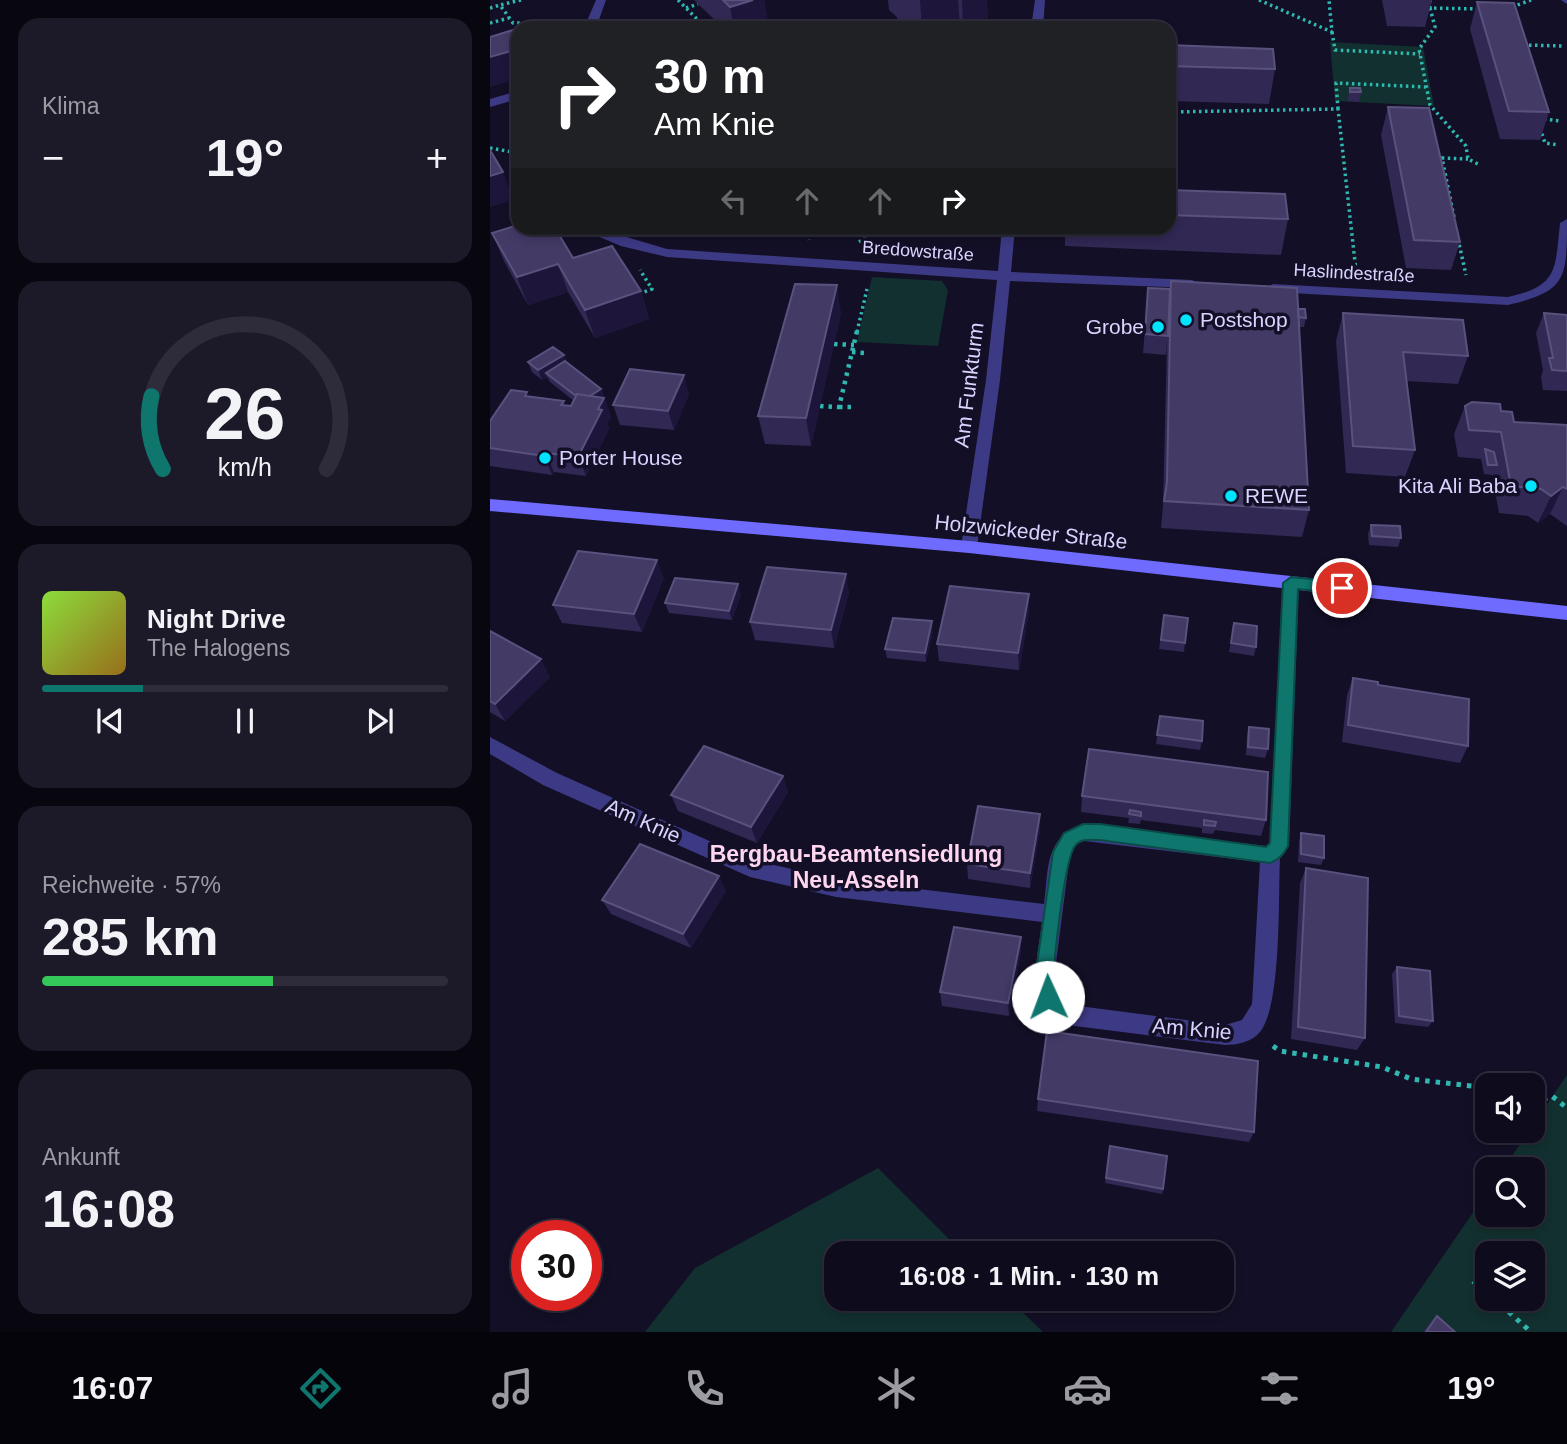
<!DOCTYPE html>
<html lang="de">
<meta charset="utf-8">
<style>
:root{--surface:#0e0b1c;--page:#1c1929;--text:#f1f3f6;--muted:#9b9ba3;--line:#2e2b3b;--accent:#0f766e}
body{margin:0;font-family:Arial,sans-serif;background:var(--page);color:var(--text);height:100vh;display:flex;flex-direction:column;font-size:26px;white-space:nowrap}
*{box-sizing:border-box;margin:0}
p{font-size:23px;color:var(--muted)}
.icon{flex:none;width:38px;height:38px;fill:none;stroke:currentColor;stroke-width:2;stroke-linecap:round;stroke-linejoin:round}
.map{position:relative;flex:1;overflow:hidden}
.sheet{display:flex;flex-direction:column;gap:18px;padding:18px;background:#08060f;width:490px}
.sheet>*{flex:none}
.banner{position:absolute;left:21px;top:21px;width:665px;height:214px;border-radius:21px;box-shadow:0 4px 10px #0003,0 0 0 2px var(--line);background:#202124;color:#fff;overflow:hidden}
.tools{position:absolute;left:985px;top:1073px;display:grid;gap:14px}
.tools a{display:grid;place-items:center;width:70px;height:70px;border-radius:14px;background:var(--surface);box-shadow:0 4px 10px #0003,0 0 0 2px var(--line);font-size:35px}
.speed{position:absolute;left:21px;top:1220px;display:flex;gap:14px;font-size:35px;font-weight:700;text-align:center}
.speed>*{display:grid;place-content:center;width:91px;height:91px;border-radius:50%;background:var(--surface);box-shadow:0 4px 10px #0003,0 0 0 2px var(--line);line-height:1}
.speed .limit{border:10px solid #d22;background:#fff;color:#111}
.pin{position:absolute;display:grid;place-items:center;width:60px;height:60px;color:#fff;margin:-30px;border:4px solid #fff;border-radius:50%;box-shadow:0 2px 7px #0007}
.me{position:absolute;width:77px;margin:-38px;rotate:358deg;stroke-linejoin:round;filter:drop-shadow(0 0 5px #0008)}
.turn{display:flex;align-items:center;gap:24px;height:147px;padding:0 28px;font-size:32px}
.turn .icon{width:91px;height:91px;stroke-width:2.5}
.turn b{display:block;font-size:49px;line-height:60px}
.lanes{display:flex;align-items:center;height:66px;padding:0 28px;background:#0003;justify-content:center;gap:35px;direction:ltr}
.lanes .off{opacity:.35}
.big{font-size:52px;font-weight:800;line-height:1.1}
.sheet .card{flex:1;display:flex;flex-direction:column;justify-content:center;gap:10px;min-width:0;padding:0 24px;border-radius:21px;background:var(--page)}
.sheet .dial{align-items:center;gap:0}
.dial svg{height:182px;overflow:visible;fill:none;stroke:var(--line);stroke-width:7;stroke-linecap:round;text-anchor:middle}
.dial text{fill:var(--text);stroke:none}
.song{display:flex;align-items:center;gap:21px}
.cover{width:84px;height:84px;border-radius:10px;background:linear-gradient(135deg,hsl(90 70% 55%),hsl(40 70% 35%))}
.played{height:7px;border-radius:4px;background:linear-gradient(90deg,var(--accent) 25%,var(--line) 25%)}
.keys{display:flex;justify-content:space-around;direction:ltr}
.heat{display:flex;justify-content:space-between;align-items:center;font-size:38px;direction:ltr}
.charge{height:10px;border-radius:5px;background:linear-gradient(90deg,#34c759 57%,var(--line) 0)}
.trip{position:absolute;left:334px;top:1241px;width:410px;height:70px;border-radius:21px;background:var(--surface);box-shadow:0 4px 10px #0003,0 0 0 2px var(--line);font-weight:800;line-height:70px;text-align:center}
.tabs{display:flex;height:112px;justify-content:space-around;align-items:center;background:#06040b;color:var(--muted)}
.tabs .icon{width:49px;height:49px}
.tabs .selected{color:var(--accent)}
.tabs b{font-size:32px;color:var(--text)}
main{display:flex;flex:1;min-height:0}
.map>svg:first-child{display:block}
</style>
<main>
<section class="sheet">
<div class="card"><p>Klima</p>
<div class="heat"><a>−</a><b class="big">19°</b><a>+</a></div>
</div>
<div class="card dial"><svg viewBox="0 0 100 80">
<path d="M14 69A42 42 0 1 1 86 69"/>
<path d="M14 69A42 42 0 0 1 9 37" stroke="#0f766e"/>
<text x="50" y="56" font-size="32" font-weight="700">26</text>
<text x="50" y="72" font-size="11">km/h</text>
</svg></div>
<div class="card">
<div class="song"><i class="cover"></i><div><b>Night Drive</b><p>The Halogens</p></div></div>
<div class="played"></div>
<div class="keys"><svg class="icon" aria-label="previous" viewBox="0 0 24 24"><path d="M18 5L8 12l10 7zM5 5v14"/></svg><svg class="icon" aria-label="pause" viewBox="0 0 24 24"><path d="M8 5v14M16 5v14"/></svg><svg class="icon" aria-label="next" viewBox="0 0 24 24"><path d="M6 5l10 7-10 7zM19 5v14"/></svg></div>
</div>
<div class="card"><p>Reichweite · 57%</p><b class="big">285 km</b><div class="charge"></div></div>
<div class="card"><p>Ankunft</p><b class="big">16:08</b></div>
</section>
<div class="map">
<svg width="1077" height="1332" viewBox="0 0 1077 1332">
<rect width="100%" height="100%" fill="#130f26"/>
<path fill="#12302f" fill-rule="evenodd" d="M 840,42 L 933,47 L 944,106 L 845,101 Z
M 382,277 L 452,281 L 458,290 L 448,346 L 367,342 Z
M 1077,1075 L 1077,1332 L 901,1332 L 997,1192 L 998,1214 L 1043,1214 L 1043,1169 L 1013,1169 L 1039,1131 L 1043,1130 L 1043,1125 ZM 998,1253 L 1043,1253 L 1043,1298 L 998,1298 Z
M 388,1168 L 473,1253 L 346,1253 L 346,1298 L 519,1299 L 553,1332 L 155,1332 L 205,1268 Z"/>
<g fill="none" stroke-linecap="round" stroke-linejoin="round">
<path stroke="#2fb8b0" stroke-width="3.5" stroke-dasharray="2.5 3.5" stroke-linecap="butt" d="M 31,0 L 10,5 L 23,23 L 77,23
M 188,0 L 216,28
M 769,0 L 842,32 L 839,0
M 940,0 L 940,8 L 989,9
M 1022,7 L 1041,0
M 0,8 L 10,5
M 196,8 L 208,4
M 940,8 L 945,27 L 929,49 L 940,105 L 976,146 L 978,159 L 990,165
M 0,23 L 19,18
M 512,28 L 523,22
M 842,32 L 845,50 L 930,54
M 1033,45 L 1074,46
M 848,109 L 846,83 L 936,87
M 679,112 L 848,109 L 866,271
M 1054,119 L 1070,121
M 1050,128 L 1055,143 L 1069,145
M 0,148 L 28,153
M 964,217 L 952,158 L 978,159
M 317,228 L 319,240
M 968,239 L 976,275
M 369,242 L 390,228
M 149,294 L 162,289 L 150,270
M 367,332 L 377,289"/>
<path stroke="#2fb8b0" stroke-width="4.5" stroke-dasharray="3.5 5" stroke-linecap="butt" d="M 344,344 L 364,345
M 362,352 L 375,353
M 330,406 L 349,407 L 367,331
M 349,407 L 363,407"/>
<path stroke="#2fb8b0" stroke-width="5" stroke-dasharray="4.5 6" stroke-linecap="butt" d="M 783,1046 L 790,1051 L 892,1067 L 921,1079 L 998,1088
M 1043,1103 L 1062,1096 L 1077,1108
M 983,1281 L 998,1294
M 1003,1298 L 1041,1332"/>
<path fill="#3d3a85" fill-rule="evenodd" d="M 28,91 L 28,99 L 0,107 L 0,99 Z"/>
<path fill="#3d3a85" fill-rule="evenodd" d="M 106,0 L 116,0 L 106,28 L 94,28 Z
M 545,0 L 555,0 L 553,28 L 541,28 Z
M 1071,0 L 1077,0 L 1077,4 Z
M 1077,219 C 1077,279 1077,291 1018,305 L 783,292 L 776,288 L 783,284 L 1018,297 C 1069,286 1065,269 1070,223 Z
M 88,228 L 106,228 L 177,249 L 508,271 L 512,228 L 525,228 L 521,272 L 702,280 L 709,284 L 702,288 L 520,281 L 510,380 L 487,547 L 479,553 L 471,547 L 496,380 L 507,280 L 177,257 L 131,246 Z
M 801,576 L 807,577 L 809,582 L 799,846 L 790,858 C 788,897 792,1004 770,1032 C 762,1042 747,1045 735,1045 L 577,1025 C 556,1017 548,999 544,978 L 552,922 L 346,897 L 260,877 L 53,785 L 0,754 L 0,737 L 67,773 L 262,860 L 346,879 L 554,904 C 559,868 554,838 593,824 L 776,846 L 780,843 L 793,582 L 795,577 ZM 594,841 L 770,862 L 762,1004 L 752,1020 L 735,1025 L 581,1005 L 568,992 L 564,978 L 580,854 L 587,844 Z"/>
<path fill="#6f6bff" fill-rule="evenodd" d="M 0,499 L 479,541 L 1077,606 L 1077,620 L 479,553 L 0,511 Z"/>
</g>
<path fill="#312854" d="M 204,0 L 274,0 L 279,28 L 233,28 Z
M 398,0 L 497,0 L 498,28 L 408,28 L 407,17 L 399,10 Z
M 892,0 L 942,0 L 935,27 L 897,26 Z
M 987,2 L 1059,112 L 1050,140 L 1010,139 L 980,29 Z
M 679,45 L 785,69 L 779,104 L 679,101 Z
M 860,88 L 871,92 L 869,102 L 857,101 Z
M 898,107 L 970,242 L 961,270 L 916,268 L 891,135 Z
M 679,190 L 798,219 L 791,255 L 575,246 L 575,228 L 679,228 Z
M 2,233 L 83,258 L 151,291 L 159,319 L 105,338 L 78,292 L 38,305 L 14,261 Z
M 681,281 L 808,309 L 816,318 L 814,327 L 809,327 L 819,510 L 812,537 L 671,528 L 673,505 L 677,339 L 676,355 L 653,353 L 658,288 L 680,289 Z
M 351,313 L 321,446 L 275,444 L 268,416 Z
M 853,313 L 978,356 L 968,384 L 916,381 L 925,450 L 915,477 L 856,473 L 846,341 Z
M 1054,313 L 1077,315 L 1077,391 L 1053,390 L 1051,377 L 1053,370 L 1046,333 Z
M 74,355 L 77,363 L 111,389 L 121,417 L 117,423 L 119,429 L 96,476 L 64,472 L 62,475 L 0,466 L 0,421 L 39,397 L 74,401 L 75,406 L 81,406 L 84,401 L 60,382 L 57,377 L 52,380 L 42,372 L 38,362 Z
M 199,394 L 184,430 L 130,425 L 123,405 Z
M 975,406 L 1011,411 L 1024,422 L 1077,425 L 1077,526 L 1060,514 L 1048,523 L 1038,516 L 1009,513 L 1002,475 L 994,474 L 991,459 L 968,457 L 964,434 Z
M 881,525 L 911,538 L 908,547 L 879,545 L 878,534 Z
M 174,578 L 152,632 L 72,623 L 63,605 Z
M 359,592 L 344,648 L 265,640 L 260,622 Z
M 251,594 L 242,620 L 179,613 L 175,603 Z
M 539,612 L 529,670 L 449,661 L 447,644 Z
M 674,615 L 698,618 L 694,652 L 669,649 Z
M 744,623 L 766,647 L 764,656 L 739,652 Z
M 0,631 L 60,677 L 15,721 L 0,712 Z
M 443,631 L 436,662 L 397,658 L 395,649 Z
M 863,678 L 888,685 L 978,746 L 970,763 L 852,742 L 857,695 Z
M 670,716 L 712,741 L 710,750 L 666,744 Z
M 759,727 L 778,749 L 775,758 L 756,755 L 757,735 Z
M 293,776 L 298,792 L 267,843 L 188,811 L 181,795 Z
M 592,796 L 776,820 L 771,836 L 725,830 L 723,834 L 712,833 L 712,828 L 651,820 L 650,824 L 638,823 L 639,818 L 591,812 Z
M 550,830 L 540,888 L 478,879 L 477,864 Z
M 811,833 L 834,858 L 831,865 L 808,862 L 809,841 Z
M 816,868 L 875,1038 L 867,1050 L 801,1039 L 810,883 Z
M 236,891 L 201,948 L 121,914 L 112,900 Z
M 531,937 L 531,951 L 519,1016 L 452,1006 L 450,992 Z
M 907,967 L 943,1021 L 938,1027 L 905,1023 L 902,974 Z
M 548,1099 L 764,1132 L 759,1142 L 547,1111 Z
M 620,1146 L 673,1189 L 672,1194 L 615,1183 Z
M 947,1316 L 965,1332 L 933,1332 L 942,1320 Z"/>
<path fill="#1d163a" d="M 263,0 L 274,0 L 279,28 L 244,28 L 240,7 Z
M 430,0 L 468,0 L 470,28 L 432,28 Z
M 472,0 L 497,0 L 498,28 L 473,28 Z
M 28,49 L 28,79 L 0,87 L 0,57 Z
M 13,172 L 24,200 L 0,207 L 0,176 Z
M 68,264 L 78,292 L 38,305 L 27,277 Z
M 347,285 L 351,313 L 321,446 L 316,418 Z
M 151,291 L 159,319 L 105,338 L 95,310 Z
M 74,355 L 78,365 L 56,373 L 57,377 L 52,380 L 48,370 Z
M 194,375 L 199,394 L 184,430 L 178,411 Z
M 111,389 L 121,417 L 117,423 L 119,429 L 96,476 L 88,457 L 108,409 L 92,401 Z
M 56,453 L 64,472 L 62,475 L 54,456 Z
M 1073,487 L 1060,514 L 1048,523 L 1061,496 Z
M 167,560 L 174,578 L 152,632 L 144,614 Z
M 356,574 L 359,592 L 344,648 L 341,630 Z
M 248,584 L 251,594 L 242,620 L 239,611 Z
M 539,594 L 539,612 L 529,670 L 528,653 Z
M 442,621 L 443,631 L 436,662 L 435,653 Z
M 51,659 L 60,677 L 15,721 L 5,704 Z
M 293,776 L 298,792 L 267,843 L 261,827 Z
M 550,814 L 550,830 L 540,888 L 540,873 Z
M 229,876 L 236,891 L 201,948 L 193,934 Z
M 531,937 L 531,951 L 519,1016 L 518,1003 Z"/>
<path fill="#433a66" stroke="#5a527e" stroke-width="2" d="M 233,0 L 263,0 L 240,7 Z
M 987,2 L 1024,3 L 1059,112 L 1019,111 Z
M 23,30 L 28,38 L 28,49 L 0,57 L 0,37 Z
M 679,45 L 783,49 L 785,69 L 679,66 Z
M 860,88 L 870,88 L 871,92 L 860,92 Z
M 898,107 L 939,108 L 970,242 L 924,240 Z
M 0,150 L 13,172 L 0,176 Z
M 679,190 L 795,194 L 798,219 L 679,215 Z
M 28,225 L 28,228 L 65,228 L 83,258 L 122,246 L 151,291 L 95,310 L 68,264 L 27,277 L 2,233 Z
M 681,281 L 807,288 L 819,510 L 674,501 L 677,482 Z
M 305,284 L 347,285 L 316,418 L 268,416 Z
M 658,288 L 680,289 L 678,336 L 655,334 Z
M 808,309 L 815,309 L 816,318 L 808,317 Z
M 853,313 L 973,320 L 978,356 L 913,352 L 925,450 L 863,446 Z
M 1054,313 L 1077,315 L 1077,371 L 1062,370 L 1059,358 L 1063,358 Z
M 63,347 L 74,355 L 48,370 L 38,362 Z
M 75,361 L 111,389 L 100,396 L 87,394 L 86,396 L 56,373 Z
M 140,369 L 194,375 L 178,411 L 123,405 Z
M 21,390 L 37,392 L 35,396 L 74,401 L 71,405 L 81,406 L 87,394 L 114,398 L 108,409 L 112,410 L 88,457 L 56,453 L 54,456 L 0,448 L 0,421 Z
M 982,402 L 1010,404 L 1011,411 L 1022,412 L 1024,422 L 1077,425 L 1077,489 L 1073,487 L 1061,496 L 1051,489 L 1021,486 L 1011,432 L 979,430 L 975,406 Z
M 995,449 L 1004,452 L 1007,465 L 998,465 Z
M 881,525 L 910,526 L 911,538 L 882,536 Z
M 88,551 L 167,560 L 144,614 L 63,605 Z
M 277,567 L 356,574 L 341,630 L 260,622 Z
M 185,578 L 248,584 L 239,611 L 175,603 Z
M 460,586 L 539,594 L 528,653 L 447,644 Z
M 674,615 L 698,618 L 695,643 L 671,640 Z
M 403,618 L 442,621 L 435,653 L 395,649 Z
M 744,623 L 767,626 L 766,647 L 741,643 Z
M 0,631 L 51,659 L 5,704 L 0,701 Z
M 863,678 L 888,682 L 888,685 L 979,699 L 978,746 L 858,725 Z
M 670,716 L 713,721 L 712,741 L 667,735 Z
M 759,727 L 779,729 L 778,749 L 758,747 Z
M 214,746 L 293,776 L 261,827 L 181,795 Z
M 599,749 L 778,772 L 776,820 L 592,796 Z
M 488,806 L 550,814 L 540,873 L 477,864 Z
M 640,810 L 651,812 L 651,816 L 639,814 Z
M 714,820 L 726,822 L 725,826 L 714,825 Z
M 811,833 L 834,836 L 834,858 L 811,854 Z
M 150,844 L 229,876 L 193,934 L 112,900 Z
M 816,868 L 878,878 L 875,1038 L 808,1027 Z
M 464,927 L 531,937 L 518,1003 L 450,992 Z
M 907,967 L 940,971 L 943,1021 L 909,1016 Z
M 557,1031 L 768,1061 L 764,1132 L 548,1099 Z
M 620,1146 L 677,1156 L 673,1189 L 616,1178 Z
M 947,1316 L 965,1332 L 936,1332 Z"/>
<path fill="#0f766e" stroke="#0a4d48" stroke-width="2" d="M 801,577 L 852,582 L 860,588 L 852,594 L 808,589 L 798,846 C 794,854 789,860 780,863 L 610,840 C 600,840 591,838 585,846 C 575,858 564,957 564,977 C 564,987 569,994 564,1004 L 558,1006 L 551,1004 L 545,978 L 563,852 L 574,833 L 593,824 L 610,824 L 776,847 L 780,843 L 793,583 Z"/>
<g fill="#00e5ff" stroke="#130f26" stroke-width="2.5">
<circle cx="696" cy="320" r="7"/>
<circle cx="668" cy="327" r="7"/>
<circle cx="55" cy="458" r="7"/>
<circle cx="1041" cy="486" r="7"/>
<circle cx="741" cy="496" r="7"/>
</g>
<g text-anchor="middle" stroke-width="7" stroke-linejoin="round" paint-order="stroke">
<g font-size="18" fill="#d9d4ff" stroke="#130f26">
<text transform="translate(428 251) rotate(4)" y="6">Bredowstraße</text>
<text transform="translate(864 273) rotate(3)" y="6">Haslindestraße</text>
</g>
<g font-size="21" fill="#d9d4ff" stroke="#130f26" text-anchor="start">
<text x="710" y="327">Postshop</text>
<text x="654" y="334" text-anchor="end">Grobe</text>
<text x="69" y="465">Porter House</text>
<text x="1027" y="493" text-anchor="end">Kita Ali Baba</text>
<text x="755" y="503">REWE</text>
</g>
<g font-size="21" fill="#d9d4ff" stroke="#130f26">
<text transform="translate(479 385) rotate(-83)" y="7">Am Funkturm</text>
<text transform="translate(541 532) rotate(6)" y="7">Holzwickeder Straße</text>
<text transform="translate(153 821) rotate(24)" y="7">Am Knie</text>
<text transform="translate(702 1029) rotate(5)" y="7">Am Knie</text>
</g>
<g font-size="23" font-weight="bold" fill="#ffd6f0" stroke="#130f26">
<text x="366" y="862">Bergbau-Beamtensiedlung<tspan x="366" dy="26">Neu-Asseln</tspan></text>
</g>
</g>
</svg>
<div class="tools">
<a><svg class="icon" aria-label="sound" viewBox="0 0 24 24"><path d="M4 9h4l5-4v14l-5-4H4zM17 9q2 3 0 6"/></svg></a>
<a><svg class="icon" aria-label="search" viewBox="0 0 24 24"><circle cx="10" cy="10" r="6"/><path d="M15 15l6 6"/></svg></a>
<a><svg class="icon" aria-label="layers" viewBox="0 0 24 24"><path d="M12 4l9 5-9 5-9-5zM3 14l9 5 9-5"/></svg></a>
</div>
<div class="speed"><div class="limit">30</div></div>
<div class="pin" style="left:852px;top:588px;background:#d93025"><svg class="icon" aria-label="arrive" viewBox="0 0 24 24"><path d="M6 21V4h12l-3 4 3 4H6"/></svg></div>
<svg class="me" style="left:558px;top:997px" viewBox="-20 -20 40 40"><circle r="19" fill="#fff"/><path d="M0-13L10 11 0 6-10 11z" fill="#0f766e"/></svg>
<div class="trip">16:08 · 1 Min. · 130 m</div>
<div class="banner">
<div class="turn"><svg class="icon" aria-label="right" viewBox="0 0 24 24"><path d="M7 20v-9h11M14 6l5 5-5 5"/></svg><div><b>30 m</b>Am Knie</div></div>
<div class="lanes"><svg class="icon off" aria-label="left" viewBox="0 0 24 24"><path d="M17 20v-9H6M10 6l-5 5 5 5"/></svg><svg class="icon off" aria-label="ahead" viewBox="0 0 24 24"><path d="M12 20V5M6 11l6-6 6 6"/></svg><svg class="icon off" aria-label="ahead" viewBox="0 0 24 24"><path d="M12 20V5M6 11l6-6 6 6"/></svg><svg class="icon" aria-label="right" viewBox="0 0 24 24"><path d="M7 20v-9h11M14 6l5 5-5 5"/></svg></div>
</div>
</div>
</main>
<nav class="tabs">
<b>16:07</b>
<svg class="icon selected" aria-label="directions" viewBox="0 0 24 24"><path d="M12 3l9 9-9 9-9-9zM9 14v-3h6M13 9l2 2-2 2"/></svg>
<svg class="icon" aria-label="music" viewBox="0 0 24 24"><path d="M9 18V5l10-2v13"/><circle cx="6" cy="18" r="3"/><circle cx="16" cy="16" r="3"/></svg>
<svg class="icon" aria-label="phone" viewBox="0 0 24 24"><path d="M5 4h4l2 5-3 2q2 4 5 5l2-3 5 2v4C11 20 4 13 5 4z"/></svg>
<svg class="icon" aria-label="climate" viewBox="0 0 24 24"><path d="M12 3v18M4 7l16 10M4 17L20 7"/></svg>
<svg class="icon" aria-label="car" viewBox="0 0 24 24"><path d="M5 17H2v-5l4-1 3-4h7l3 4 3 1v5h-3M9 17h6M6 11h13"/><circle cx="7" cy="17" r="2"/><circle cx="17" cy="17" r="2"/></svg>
<svg class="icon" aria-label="filters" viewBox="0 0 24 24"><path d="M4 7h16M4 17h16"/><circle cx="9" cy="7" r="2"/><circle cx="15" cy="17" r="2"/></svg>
<b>19°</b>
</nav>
